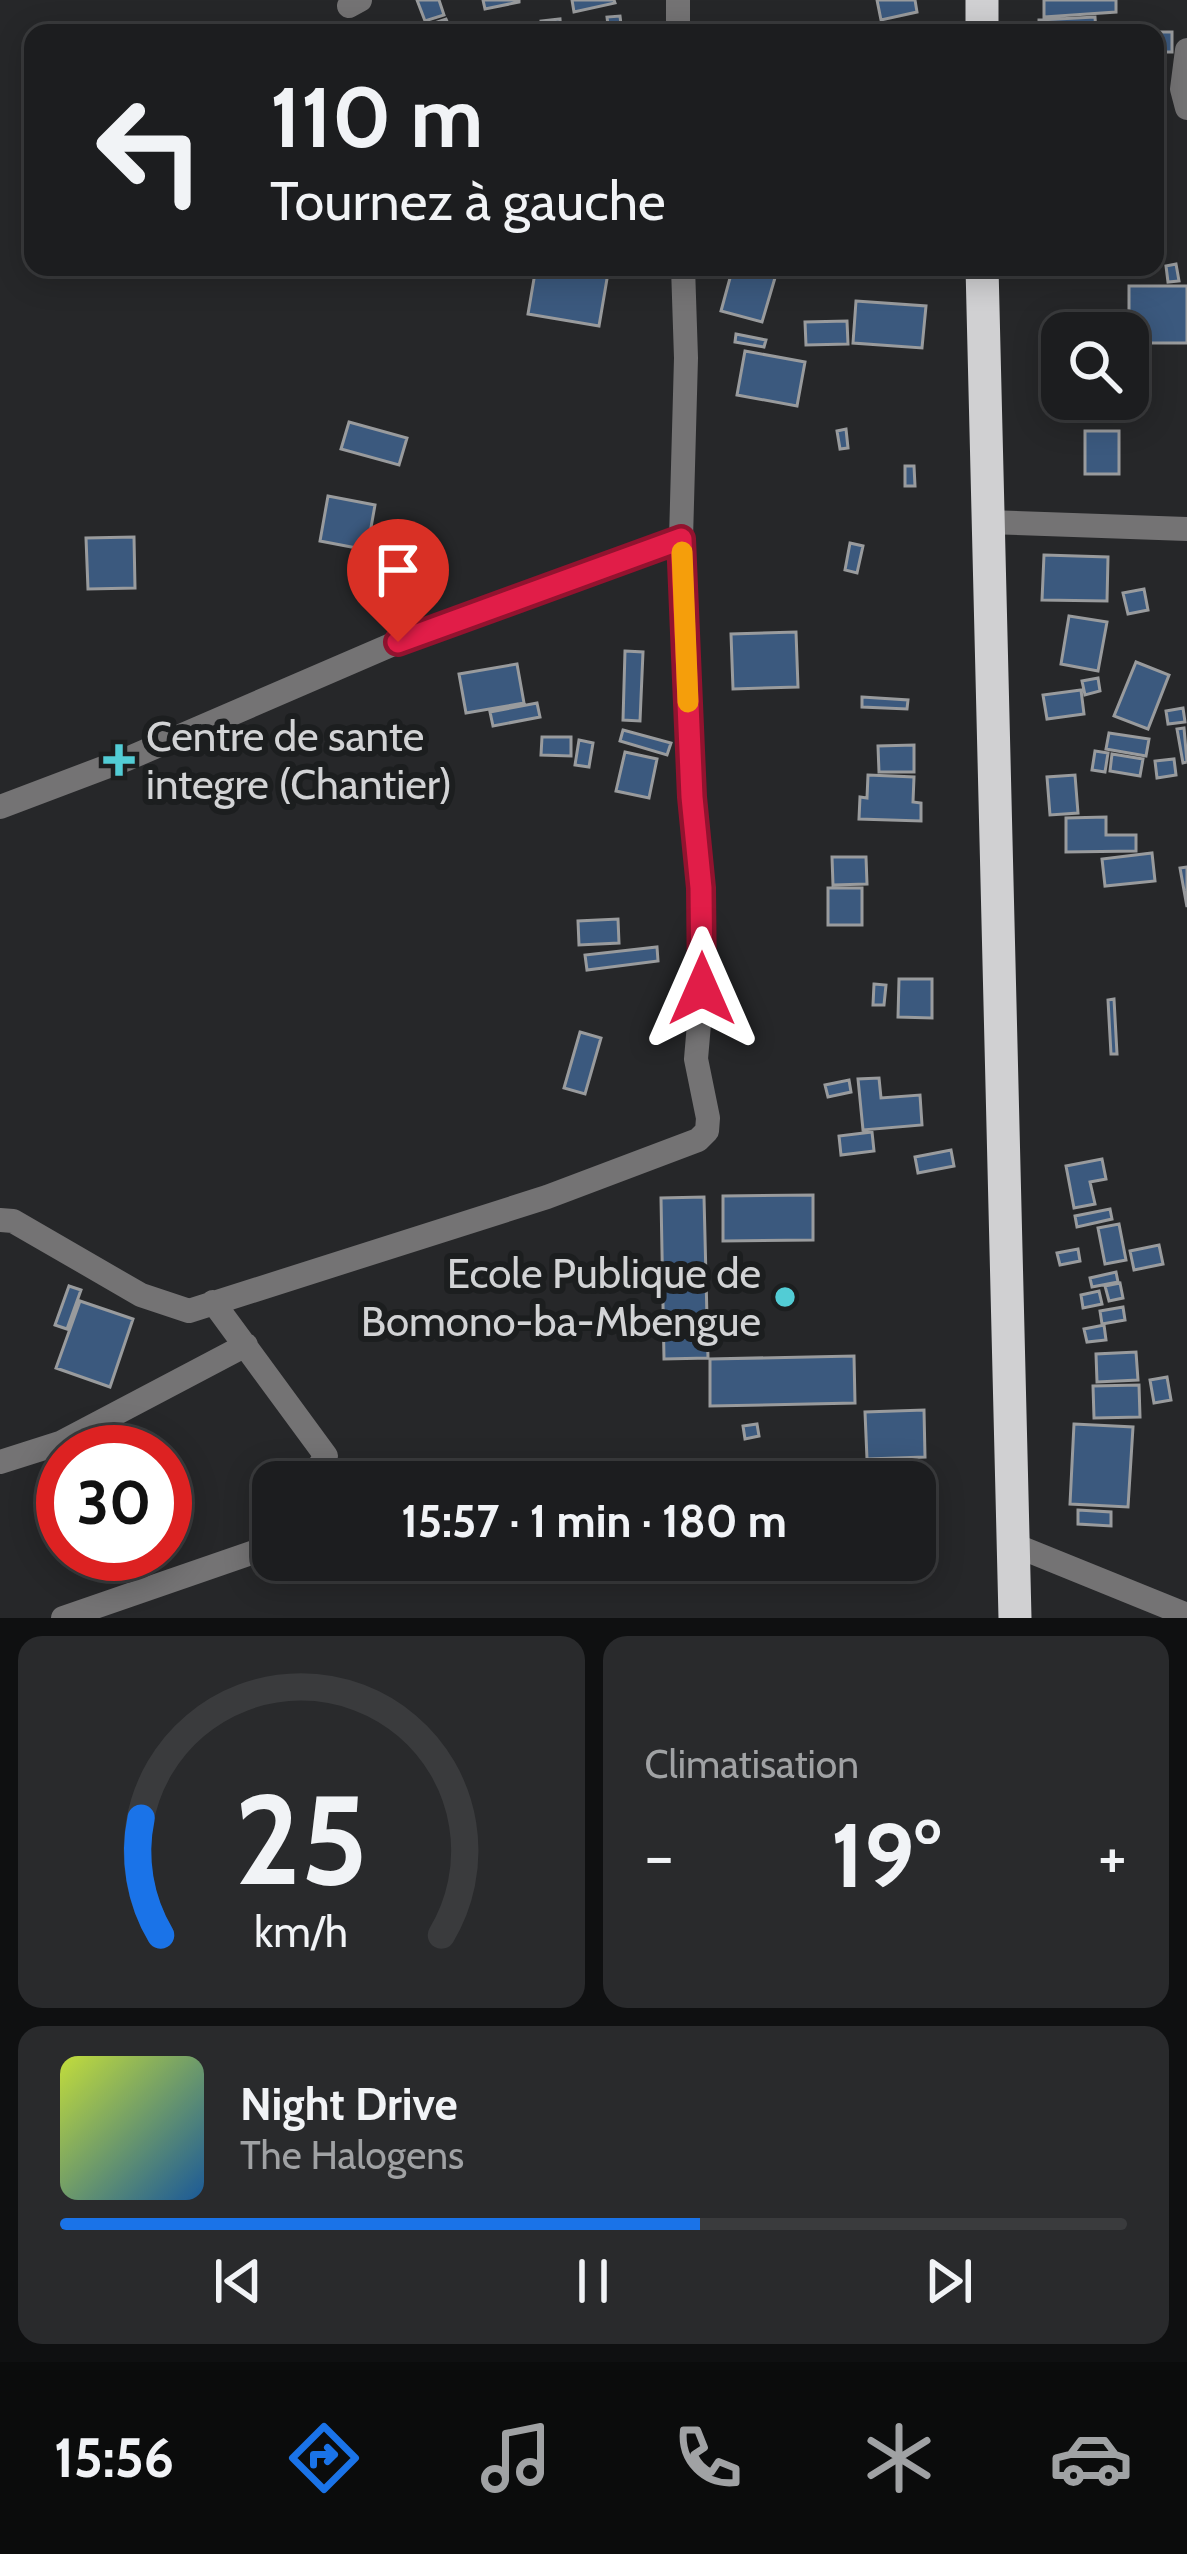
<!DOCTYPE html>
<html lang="fr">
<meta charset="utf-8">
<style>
:root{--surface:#1c1d1f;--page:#292a2c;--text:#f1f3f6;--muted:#a0a2a4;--line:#3a3b3d;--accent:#1a73e8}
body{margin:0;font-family:Cabin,sans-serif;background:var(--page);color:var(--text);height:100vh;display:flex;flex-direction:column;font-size:45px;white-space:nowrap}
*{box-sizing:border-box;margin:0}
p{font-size:39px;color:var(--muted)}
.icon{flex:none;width:66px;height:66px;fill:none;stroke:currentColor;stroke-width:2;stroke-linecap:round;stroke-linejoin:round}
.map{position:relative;height:1618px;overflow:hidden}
.panel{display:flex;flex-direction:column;gap:18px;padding:18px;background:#0f1011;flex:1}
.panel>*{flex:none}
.hud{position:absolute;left:24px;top:24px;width:1140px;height:252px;border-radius:24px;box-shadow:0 6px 30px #0003,0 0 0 3px var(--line);background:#1c1d1f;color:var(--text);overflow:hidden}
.buttons{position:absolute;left:1041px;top:312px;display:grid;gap:24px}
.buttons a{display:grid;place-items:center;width:108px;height:108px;border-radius:24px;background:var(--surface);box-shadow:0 6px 30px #0003,0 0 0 3px var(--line);font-size:60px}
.speed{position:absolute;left:36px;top:1425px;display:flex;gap:24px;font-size:60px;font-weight:700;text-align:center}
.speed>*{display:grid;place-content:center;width:156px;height:156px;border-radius:50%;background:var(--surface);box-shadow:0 6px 30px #0003,0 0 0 3px var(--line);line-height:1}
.speed .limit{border:18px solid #d22;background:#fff;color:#111}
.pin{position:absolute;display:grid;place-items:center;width:102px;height:102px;color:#fff;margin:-123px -51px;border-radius:50% 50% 50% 0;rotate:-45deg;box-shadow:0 0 12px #0007}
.pin .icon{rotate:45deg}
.me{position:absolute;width:132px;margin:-66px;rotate:0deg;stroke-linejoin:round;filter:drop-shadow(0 0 9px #0008)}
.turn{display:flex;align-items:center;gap:42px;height:252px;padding:0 48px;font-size:54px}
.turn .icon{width:156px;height:156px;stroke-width:2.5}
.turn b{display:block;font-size:84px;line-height:102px}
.big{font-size:90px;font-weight:700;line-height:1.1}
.panel .widget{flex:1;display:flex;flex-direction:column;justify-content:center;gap:18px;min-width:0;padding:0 42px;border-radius:24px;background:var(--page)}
.panel .dial{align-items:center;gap:0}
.dial svg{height:312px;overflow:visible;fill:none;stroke:var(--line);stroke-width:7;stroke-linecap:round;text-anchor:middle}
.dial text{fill:var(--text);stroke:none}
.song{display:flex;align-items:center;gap:36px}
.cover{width:144px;height:144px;border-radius:18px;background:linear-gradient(135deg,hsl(70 70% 55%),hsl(210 70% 35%))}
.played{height:12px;border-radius:6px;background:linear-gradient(90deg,var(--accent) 60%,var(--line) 60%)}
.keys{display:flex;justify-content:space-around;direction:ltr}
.heat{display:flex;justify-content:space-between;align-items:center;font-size:66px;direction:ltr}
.panel .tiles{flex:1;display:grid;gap:18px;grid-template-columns:1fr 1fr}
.widget:last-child{grid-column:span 2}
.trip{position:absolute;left:252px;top:1461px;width:684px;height:120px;border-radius:24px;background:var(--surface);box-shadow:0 6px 30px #0003,0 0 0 3px var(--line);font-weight:700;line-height:120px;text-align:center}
.menu{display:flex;height:192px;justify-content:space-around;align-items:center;background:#0b0c0c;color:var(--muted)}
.menu .icon{width:84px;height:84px}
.menu .selected{color:var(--accent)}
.menu b{font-size:54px;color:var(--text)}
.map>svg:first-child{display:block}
</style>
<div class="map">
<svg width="1187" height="1618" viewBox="0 0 1187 1618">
<rect width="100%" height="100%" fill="#262729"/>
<path fill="#3b597e" stroke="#999b9d" stroke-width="3" d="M 417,0 L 439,0 L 444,15 L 425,21 Z
M 483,0 L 519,0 L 519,2 L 485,9 Z
M 572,0 L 614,0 L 615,3 L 574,12 Z
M 877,0 L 915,0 L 917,12 L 881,20 Z
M 1044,0 L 1116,0 L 1116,12 L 1044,17 Z
M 620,16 L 622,33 L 609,33 L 607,17 Z
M 1095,17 L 1096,33 L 1039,33 L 1039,20 Z
M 446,19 L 452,33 L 427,33 L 425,26 Z
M 560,19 L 561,33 L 542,33 L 541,21 Z
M 1136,32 L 1172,32 L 1172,52 L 1155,52 L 1155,33 Z
M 1155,78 L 1165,117 L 1155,119 Z
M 1176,264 L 1179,281 L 1168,282 L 1166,266 Z
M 536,267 L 609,267 L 599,326 L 528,314 Z
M 733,267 L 777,271 L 762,322 L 721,311 Z
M 1129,286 L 1187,286 L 1187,343 L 1129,343 Z
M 856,301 L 926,306 L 922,348 L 853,343 Z
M 847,321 L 848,344 L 806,345 L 805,322 Z
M 736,334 L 766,340 L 764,347 L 735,342 Z
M 745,351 L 805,362 L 797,406 L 737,395 Z
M 1062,351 L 1062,385 L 1059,385 L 1056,352 Z
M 349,422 L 407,438 L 399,465 L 341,449 Z
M 846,429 L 848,448 L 840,449 L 837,431 Z
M 1085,431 L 1119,431 L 1119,474 L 1085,474 Z
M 905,466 L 914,466 L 915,486 L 905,486 Z
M 328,496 L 375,505 L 367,550 L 320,541 Z
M 134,537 L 135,588 L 88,589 L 86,538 Z
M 850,543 L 863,546 L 857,573 L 845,570 Z
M 1044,555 L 1108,557 L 1107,601 L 1042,600 Z
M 1144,589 L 1148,610 L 1128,614 L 1123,593 Z
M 1069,616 L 1107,622 L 1098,671 L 1061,664 Z
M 796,632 L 798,687 L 733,689 L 731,634 Z
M 625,651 L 643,652 L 640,721 L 623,720 Z
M 1136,662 L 1169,675 L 1148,729 L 1114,716 Z
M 517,664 L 524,703 L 466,713 L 459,674 Z
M 1098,678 L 1100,691 L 1085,695 L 1082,681 Z
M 1081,690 L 1084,714 L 1047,719 L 1043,695 Z
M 862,697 L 908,700 L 907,709 L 862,707 Z
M 537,703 L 540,717 L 493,726 L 490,712 Z
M 1183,708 L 1185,722 L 1168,724 L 1166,711 Z
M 1184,728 L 1187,762 L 1183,763 L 1177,729 Z
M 623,730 L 671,743 L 667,755 L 620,741 Z
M 1109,733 L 1149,739 L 1146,756 L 1106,749 Z
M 542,737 L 571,737 L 571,756 L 541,755 Z
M 579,740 L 593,743 L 589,767 L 575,765 Z
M 914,745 L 914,772 L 879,772 L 878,746 Z
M 1095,751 L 1108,753 L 1105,772 L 1092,770 Z
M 625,752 L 657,759 L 649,798 L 616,791 Z
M 1112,754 L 1143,759 L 1140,776 L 1110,771 Z
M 1174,759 L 1176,775 L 1157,778 L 1155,761 Z
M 868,775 L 914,777 L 913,802 L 921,803 L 921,821 L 859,819 L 860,797 L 867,798 Z
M 1075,775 L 1078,813 L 1050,815 L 1047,777 Z
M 1106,817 L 1106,835 L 1136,835 L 1136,851 L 1066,852 L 1066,818 Z
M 1152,853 L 1155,881 L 1105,886 L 1102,859 Z
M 832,857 L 866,857 L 867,884 L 833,885 Z
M 1187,867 L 1187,907 L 1180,868 Z
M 828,888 L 862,888 L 862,925 L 828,925 Z
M 618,919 L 619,943 L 579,945 L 578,921 Z
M 657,947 L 658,961 L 587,970 L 585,955 Z
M 899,979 L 932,979 L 932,1018 L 898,1017 Z
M 874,984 L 886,985 L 884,1005 L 873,1005 Z
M 1114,999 L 1117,1054 L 1111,1054 L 1108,1000 Z
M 580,1032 L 601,1038 L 585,1094 L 564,1088 Z
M 879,1078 L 881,1098 L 920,1095 L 922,1125 L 863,1130 L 858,1079 Z
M 849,1080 L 851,1092 L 828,1097 L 825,1085 Z
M 872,1132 L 874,1151 L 841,1155 L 839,1136 Z
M 951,1150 L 954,1166 L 918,1173 L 915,1157 Z
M 1102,1159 L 1106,1179 L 1090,1182 L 1095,1204 L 1074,1208 L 1066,1166 Z
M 813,1195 L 813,1240 L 723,1241 L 723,1196 Z
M 704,1197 L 708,1358 L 664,1359 L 661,1198 Z
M 1110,1209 L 1112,1219 L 1077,1227 L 1075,1216 Z
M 1119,1224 L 1126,1260 L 1105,1264 L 1098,1228 Z
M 1159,1245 L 1163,1264 L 1134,1270 L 1130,1251 Z
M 1078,1249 L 1080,1261 L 1060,1265 L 1057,1253 Z
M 1116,1272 L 1118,1282 L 1092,1287 L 1090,1278 Z
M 1120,1283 L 1123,1298 L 1109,1301 L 1105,1286 Z
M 69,1286 L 81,1290 L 67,1329 L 55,1325 Z
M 1099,1291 L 1102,1304 L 1083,1308 L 1081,1295 Z
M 80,1301 L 133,1319 L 110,1387 L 56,1368 Z
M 1123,1307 L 1125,1320 L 1102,1324 L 1100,1311 Z
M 1104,1325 L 1106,1340 L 1087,1342 L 1084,1329 Z
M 1136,1352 L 1138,1380 L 1097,1382 L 1096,1354 Z
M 854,1356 L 855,1403 L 710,1406 L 710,1359 Z
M 1167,1377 L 1171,1400 L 1154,1403 L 1150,1380 Z
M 1139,1385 L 1140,1417 L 1094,1418 L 1093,1386 Z
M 924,1410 L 925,1457 L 867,1459 L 865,1412 Z
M 757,1424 L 759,1436 L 745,1439 L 743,1426 Z
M 1074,1424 L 1133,1427 L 1128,1507 L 1070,1504 Z
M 1078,1510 L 1111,1512 L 1111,1526 L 1078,1524 Z
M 797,1560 L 852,1560 L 852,1561 L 798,1567 Z"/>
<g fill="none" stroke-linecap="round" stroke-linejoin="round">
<path stroke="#747374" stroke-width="24" d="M 349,6 L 360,0
M 678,33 L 678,0
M 1187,50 L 1182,89 L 1187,108
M 987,522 L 1187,529
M 0,807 L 127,759 L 398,642 L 681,539
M 0,1220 L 13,1221 L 141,1295 L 189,1311 L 547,1197 L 698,1140 L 707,1131 L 708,1118 L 696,1059 L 702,989 L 701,888 L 692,797 L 681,539 L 686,358 L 683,267
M 213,1302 L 326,1456 L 308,1482
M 0,1462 L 60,1443 L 246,1345
M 1012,1544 L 1187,1615
M 63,1618 L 260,1550 L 273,1532"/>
<path stroke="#d0d0d2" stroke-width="33" d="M 982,33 L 982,0
M 982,267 L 1015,1618"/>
</g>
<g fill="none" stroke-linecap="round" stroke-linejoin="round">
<defs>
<path id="route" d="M 398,642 L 681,539 L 692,797 L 701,888 L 702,989"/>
</defs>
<use href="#route" stroke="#92132f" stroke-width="30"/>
<use href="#route" stroke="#e11d48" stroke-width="21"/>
<path stroke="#f59e0b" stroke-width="21" d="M 682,552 L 688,702"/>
</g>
<g fill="#52ccd5" stroke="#1c1e1f" stroke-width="4.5">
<path d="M113 742h12v12h12v12h-12v12h-12v-12h-12v-12h12z"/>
<circle cx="785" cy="1297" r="12"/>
</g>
<g text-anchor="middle" stroke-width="12" stroke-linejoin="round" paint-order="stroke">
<g font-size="42" fill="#d2d3d5" stroke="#1c1e1f" text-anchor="start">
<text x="146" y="751">Centre de sante<tspan x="146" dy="48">integre (Chantier)</tspan></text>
<text x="761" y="1288" text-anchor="end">Ecole Publique de<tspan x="761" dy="48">Bomono-ba-Mbengue</tspan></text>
</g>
</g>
</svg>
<div class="buttons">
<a><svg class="icon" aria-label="search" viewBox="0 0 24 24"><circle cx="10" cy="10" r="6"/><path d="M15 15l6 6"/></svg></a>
</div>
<div class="speed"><div class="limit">30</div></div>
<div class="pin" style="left:398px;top:642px;background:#d93025"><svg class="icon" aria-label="arrive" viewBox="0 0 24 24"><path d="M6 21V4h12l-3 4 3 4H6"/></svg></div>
<svg class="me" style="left:702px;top:989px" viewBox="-20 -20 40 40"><path d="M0-17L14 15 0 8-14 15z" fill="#e11d48" stroke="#fff" stroke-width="4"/></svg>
<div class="trip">15:57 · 1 min · 180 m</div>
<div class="hud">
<div class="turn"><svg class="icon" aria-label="left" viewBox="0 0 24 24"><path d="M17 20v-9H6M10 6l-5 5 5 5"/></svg><div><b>110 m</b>Tournez à gauche</div></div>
</div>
</div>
<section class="panel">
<div class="tiles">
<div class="widget dial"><svg viewBox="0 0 100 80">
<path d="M14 69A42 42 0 1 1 86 69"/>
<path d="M14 69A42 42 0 0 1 9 39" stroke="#1a73e8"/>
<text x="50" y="56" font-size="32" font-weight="700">25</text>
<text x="50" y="72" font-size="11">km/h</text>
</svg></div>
<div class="widget"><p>Climatisation</p>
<div class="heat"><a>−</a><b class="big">19°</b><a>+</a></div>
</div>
<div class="widget">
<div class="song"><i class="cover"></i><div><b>Night Drive</b><p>The Halogens</p></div></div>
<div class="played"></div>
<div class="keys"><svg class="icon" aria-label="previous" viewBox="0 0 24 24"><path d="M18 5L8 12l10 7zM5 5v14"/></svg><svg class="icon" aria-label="pause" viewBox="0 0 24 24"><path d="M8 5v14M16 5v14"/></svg><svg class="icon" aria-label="next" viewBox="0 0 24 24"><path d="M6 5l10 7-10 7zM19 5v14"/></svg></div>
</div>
</div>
</section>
<nav class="menu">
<b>15:56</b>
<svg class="icon selected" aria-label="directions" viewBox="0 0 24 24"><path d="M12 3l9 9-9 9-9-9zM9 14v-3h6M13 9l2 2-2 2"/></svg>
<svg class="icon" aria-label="music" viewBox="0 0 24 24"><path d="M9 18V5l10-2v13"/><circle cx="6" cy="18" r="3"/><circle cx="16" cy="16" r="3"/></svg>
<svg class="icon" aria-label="phone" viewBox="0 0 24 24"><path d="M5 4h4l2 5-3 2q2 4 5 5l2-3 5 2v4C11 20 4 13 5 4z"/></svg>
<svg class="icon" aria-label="climate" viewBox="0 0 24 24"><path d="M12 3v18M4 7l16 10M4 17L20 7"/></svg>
<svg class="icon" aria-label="car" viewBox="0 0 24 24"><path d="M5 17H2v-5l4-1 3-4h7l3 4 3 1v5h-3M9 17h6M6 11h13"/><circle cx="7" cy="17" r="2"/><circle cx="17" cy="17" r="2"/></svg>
</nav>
